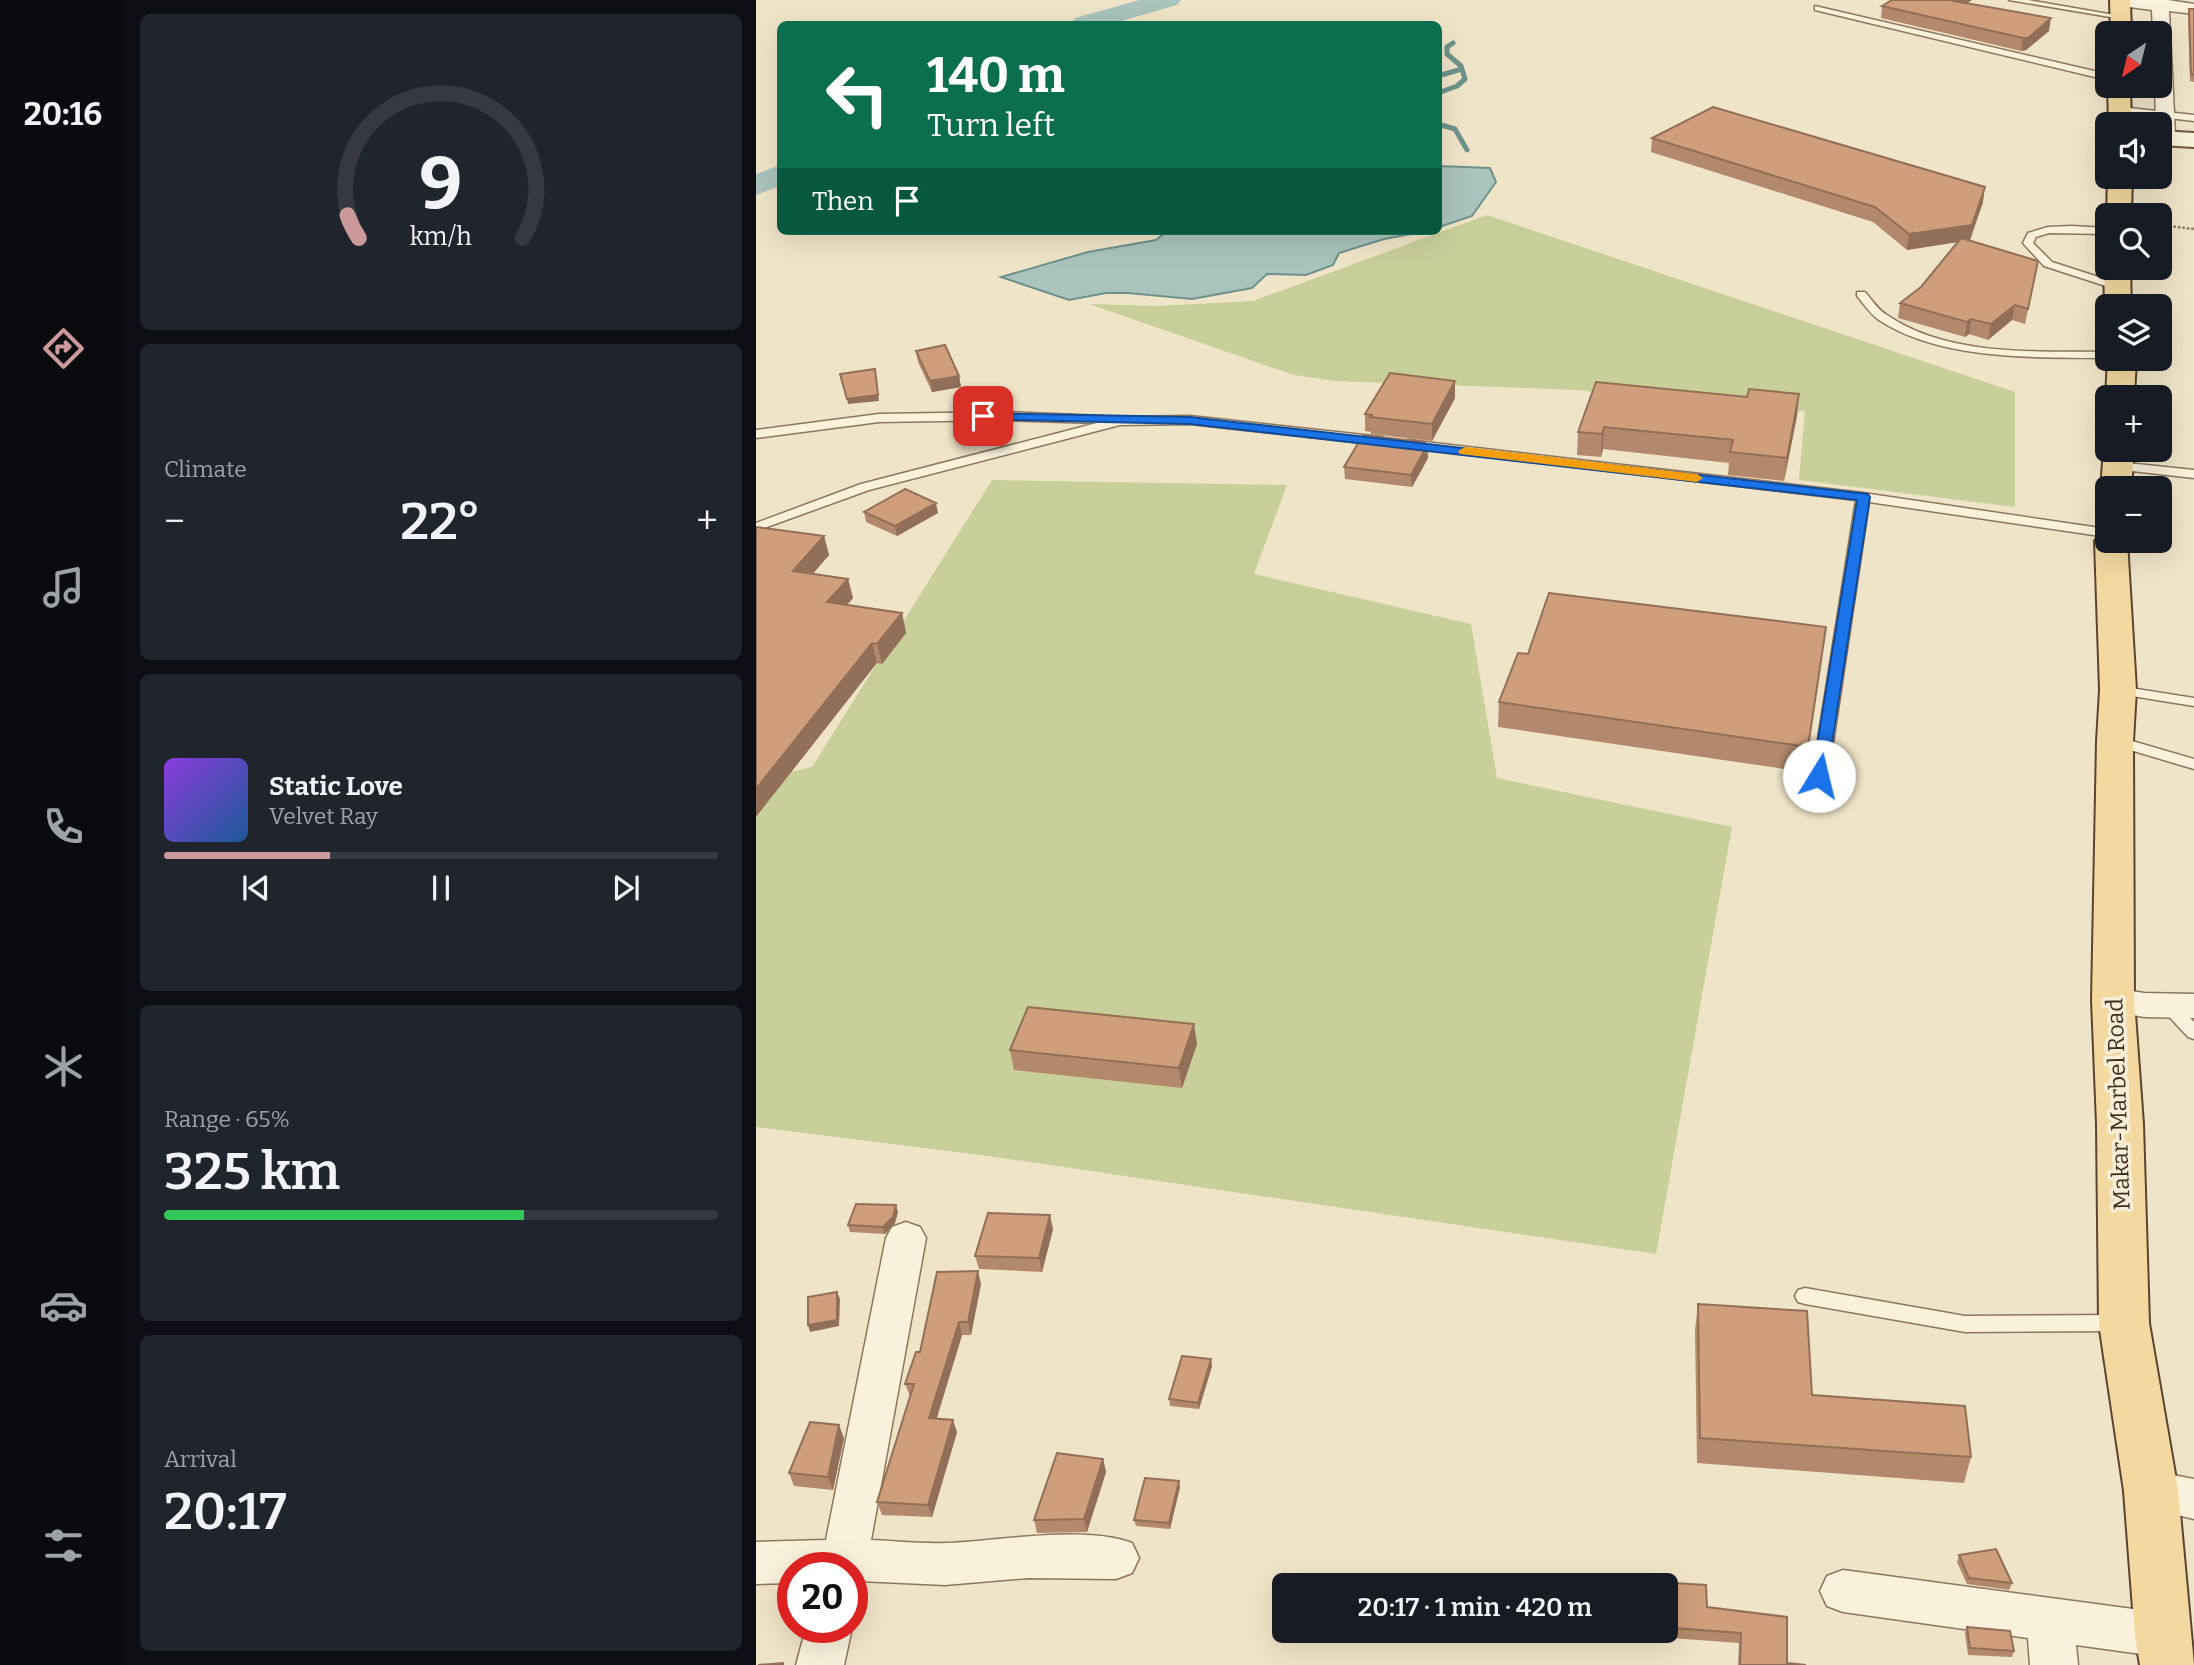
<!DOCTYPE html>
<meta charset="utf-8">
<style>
:root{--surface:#171b24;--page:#20242c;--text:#f1f3f6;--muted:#9ea1a6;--line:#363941;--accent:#cc999b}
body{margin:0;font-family:Bitter,serif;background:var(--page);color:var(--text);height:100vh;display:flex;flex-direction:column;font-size:26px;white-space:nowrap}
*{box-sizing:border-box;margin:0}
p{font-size:23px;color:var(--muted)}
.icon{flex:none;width:38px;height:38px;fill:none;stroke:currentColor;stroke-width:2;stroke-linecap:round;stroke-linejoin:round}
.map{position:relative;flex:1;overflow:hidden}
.details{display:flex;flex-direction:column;gap:14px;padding:14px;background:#0d0f14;width:630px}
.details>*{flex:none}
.hud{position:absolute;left:21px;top:21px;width:665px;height:214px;border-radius:10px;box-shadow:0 7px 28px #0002;background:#0b6e4f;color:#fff;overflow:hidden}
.needle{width:46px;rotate:215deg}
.buttons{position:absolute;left:1339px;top:21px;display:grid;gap:14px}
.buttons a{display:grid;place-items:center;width:77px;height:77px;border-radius:10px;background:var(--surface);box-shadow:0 7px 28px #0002;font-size:35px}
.speed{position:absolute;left:21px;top:1552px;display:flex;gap:14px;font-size:35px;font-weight:700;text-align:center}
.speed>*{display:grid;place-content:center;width:91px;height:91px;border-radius:50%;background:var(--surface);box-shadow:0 7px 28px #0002;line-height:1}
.speed .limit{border:10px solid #d22;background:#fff;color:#111}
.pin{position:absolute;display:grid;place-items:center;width:60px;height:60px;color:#fff;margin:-30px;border-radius:14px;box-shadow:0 4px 10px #0006}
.me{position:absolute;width:77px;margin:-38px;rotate:9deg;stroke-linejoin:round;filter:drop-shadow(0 0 5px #0008)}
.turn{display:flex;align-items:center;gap:24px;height:147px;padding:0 35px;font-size:32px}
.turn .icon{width:91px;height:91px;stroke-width:2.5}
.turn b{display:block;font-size:49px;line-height:60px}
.then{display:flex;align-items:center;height:66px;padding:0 35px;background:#0003;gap:14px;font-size:26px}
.big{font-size:52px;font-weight:600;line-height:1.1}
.details .widget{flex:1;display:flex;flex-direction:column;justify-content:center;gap:10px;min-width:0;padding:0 24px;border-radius:10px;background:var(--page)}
.details .dial{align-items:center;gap:0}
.dial svg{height:182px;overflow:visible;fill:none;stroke:var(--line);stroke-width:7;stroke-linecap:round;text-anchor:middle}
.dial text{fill:var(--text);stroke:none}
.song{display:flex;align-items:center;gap:21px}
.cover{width:84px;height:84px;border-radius:10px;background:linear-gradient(135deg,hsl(270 70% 55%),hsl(210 70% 35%))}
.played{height:7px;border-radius:4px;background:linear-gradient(90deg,var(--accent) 30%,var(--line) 30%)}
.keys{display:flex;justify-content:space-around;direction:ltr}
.heat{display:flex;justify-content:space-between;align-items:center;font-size:38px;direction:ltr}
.charge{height:10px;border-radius:5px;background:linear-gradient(90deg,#34c759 65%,var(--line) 0)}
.trip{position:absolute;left:516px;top:1573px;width:406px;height:70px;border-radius:10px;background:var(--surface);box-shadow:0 7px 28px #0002;font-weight:600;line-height:70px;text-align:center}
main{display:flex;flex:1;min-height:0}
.dock{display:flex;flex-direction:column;width:126px;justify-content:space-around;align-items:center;background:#090b0e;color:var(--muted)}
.dock .icon{width:49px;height:49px}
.dock .selected{color:var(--accent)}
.dock b{font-size:32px;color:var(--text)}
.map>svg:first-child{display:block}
</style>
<main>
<nav class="dock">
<b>20:16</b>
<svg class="icon selected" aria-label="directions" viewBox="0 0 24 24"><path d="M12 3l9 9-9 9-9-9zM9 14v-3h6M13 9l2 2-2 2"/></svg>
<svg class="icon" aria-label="music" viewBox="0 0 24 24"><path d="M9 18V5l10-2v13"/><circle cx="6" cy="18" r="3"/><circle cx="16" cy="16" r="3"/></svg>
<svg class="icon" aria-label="phone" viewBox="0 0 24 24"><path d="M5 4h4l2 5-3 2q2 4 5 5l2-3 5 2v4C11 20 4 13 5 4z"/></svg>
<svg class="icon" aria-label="climate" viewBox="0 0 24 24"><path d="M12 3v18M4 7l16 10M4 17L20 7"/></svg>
<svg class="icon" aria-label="car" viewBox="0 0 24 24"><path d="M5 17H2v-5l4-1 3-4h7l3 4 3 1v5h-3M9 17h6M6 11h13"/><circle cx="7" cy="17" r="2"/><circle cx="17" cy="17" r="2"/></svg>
<svg class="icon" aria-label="filters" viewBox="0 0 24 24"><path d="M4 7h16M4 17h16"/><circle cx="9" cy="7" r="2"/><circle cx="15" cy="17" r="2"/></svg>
</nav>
<section class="details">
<div class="widget dial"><svg viewBox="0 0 100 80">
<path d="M14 69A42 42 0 1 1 86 69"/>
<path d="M14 69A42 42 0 0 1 9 59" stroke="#cc999b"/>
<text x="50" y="56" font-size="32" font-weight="700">9</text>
<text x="50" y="72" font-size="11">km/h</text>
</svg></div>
<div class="widget"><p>Climate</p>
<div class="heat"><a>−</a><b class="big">22°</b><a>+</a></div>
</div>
<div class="widget">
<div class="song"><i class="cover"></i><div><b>Static Love</b><p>Velvet Ray</p></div></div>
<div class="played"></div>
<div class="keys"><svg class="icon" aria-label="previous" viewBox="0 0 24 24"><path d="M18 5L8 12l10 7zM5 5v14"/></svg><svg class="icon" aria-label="pause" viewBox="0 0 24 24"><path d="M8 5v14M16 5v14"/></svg><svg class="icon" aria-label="next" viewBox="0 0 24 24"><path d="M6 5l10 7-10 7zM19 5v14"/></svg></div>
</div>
<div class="widget"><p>Range · 65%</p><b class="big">325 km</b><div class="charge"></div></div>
<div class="widget"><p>Arrival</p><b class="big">20:17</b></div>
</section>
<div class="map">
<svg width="1438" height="1665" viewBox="0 0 1438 1665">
<rect width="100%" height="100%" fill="#f0e4c8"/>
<path fill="#c9cf9b" d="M 731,215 L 1259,392 L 1259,507 L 1043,480 L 1049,411 L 931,403 L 822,390 L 579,381 L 538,375 L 333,304 L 401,306 L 497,301 Z
M 236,480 L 531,485 L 498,574 L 715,624 L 741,778 L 976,827 L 900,1254 L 232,1156 L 0,1127 L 0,780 L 56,767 Z"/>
<path fill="#a9c4bc" stroke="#6f938a" stroke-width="2" d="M 683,166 L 734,168 L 740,182 L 716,216 L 683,227 Z
M 411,231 L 671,231 L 628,239 L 583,253 L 577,265 L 550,275 L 511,274 L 496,288 L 436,299 L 372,293 L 350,293 L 313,300 L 245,277 L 332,252 L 400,240 Z"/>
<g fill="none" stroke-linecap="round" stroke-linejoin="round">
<path stroke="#6f938a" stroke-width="5" d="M 682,76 L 706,69
M 682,93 L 701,86 L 709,79 L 705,66 L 691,54 L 691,47 L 697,43
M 682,124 L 699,129 L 711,150"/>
<path fill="#a9c4bc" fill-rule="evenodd" d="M 384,0 L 425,0 L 421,5 L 355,24 L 315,24 L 319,18 Z
M 24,165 L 24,186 L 0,195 L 0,174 Z"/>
<defs>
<path id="lane" d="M 1253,0 L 1272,0 L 1370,17 L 1366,19 Z
M 1059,6 L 1351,74 L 1351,80 L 1059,10 Z
M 1364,107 L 1438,115 L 1438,121 L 1361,112 L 1360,110 Z
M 1316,226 L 1351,228 L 1351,234 L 1293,233 L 1280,237 L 1277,243 L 1296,262 L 1364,284 L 1364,288 L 1356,288 L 1288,266 L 1267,243 L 1272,233 L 1292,227 Z
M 1101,292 L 1109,292 C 1116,300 1122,310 1131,315 C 1192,357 1280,351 1351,352 L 1351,358 C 1280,357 1185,361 1123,320 C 1114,314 1108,304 1101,296 Z
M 248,412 L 348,416 L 354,420 L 364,417 L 434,416 L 626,437 L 632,441 L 626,445 L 434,424 L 364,425 L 113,490 L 0,531 L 0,523 L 105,484 L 341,423 L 248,420 L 123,422 L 0,438 L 0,430 L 123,414 Z
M 652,440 L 1107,493 L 1351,529 L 1351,537 L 1113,502 L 1072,777 L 1064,782 L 1056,777 L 1100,500 L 648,447 L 646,444 Z
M 1362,462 L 1438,470 L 1438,478 L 1358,469 L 1358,463 Z
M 1362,686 L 1438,698 L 1438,706 L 1357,693 L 1355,690 L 1357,687 Z
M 1359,736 L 1438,759 L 1438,769 L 1354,744 L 1352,741 Z
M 1413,1000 L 1419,1002 L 1438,1022 L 1438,1039 L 1432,1037 L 1407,1010 L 1404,1006 L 1407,1002 Z
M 1049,1288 L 1209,1316 L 1362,1315 L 1369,1317 L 1372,1323 L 1369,1329 L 1362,1331 L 1209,1332 L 1049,1304 L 1042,1302 L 1039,1296 L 1042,1290 Z"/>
<path id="street" d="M 1357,0 L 1412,0 L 1438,4 L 1438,14 L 1413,11 L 1419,134 L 1416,138 L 1404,138 L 1404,124 L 1400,124 L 1399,86 L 1404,86 L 1404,33 L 1397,33 L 1396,10 L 1358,5 Z
M 1357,988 L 1388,993 L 1438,994 L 1438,1018 L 1388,1017 L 1345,1009 L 1340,1000 L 1345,991 Z
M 150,1222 L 164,1227 L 170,1238 L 115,1540 C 140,1541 165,1544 190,1543 C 242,1541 328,1525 376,1543 L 383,1558 L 376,1573 L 360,1579 L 272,1578 L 189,1585 L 104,1581 L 96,1585 L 96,1568 L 37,1568 L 37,1583 L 0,1584 L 0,1542 L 70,1540 L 130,1238 L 136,1227 Z
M 1395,1471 L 1438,1479 L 1438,1519 L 1379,1505 L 1373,1491 L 1379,1477 Z
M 1087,1570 L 1407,1613 L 1423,1619 L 1430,1635 L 1423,1651 L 1407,1657 L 1320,1645 L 1322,1665 L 1274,1665 L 1272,1638 L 1087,1612 L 1071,1606 L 1064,1591 L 1071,1576 Z
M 50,1628 L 96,1628 L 88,1665 L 40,1665 Z"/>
<path id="secondary" d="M 1404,131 L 1438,133 L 1438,147 L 1404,145 Z"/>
<path id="primary" d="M 1354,0 L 1374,0 L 1375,33 L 1355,33 Z
M 1352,86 L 1374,86 L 1375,124 L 1353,124 Z
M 1352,177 L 1376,177 L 1375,215 L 1351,215 Z
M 1351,264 L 1351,268 L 1374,268 L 1375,306 L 1351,306 L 1351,309 L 1349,306 L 1348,268 Z
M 1352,359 L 1380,359 L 1378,397 L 1350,397 Z
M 1351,446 L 1351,450 L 1378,450 L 1375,488 L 1351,488 L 1351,495 L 1345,488 L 1348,450 Z
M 1351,532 L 1351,541 L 1371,541 L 1380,690 L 1377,741 L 1378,1000 L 1387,1124 L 1393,1323 L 1422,1491 L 1438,1665 L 1384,1665 L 1379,1635 L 1368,1491 L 1343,1323 L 1341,1124 L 1336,1000 L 1341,741 L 1344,690 L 1339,541 L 1344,534 Z"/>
</defs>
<use href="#lane" stroke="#8d765c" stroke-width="3"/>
<use href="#street" stroke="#8d765c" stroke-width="3"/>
<use href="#secondary" stroke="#6f573f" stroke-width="4"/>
<use href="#primary" stroke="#5b4430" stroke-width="4"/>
<path stroke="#8d765c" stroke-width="2.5" stroke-dasharray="2.5 2" stroke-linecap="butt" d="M 1404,225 L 1438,229"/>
<use href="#lane" fill="#faf1dc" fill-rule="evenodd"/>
<use href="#street" fill="#faf1dc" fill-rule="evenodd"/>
<use href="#secondary" fill="#faf1dc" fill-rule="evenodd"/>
<use href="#primary" fill="#f3d9a0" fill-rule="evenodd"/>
</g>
<path fill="#b2896c" d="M 1211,3 L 1293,31 L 1270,50 L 1265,51 L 1125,18 L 1126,6 Z
M 1433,9 L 1438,9 L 1438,82 L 1434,81 L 1432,16 Z
M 896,138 L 1227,202 L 1214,240 L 1282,261 L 1269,324 L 1256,320 L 1232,340 L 1213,334 L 1209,337 L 1142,318 L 1144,303 L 1165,287 L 1202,242 L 1151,250 L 1117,222 L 895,152 Z
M 160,351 L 203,376 L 205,387 L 176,392 L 162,362 Z
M 1043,394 L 1041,416 L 1028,481 L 972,475 L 973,463 L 847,449 L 845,457 L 821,455 L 822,432 L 991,397 Z
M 699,398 L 676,441 L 615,434 L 615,432 L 609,431 L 609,414 Z
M 669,446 L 671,446 L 672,458 L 656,487 L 589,479 L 588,467 Z
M 108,512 L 182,513 L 141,536 L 110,522 Z
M 0,527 L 68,536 L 73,555 L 57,574 L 92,579 L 97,598 L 91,605 L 146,613 L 150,633 L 126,664 L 121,663 Z
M 1070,627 L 1049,772 L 742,727 L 743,702 L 772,654 Z
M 441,1044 L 426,1088 L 258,1070 L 254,1050 Z
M 142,1212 L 139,1223 L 129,1234 L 94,1232 L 92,1225 Z
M 297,1229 L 286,1272 L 223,1269 L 219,1256 Z
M 225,1284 L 215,1335 L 206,1335 L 180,1419 L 201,1432 L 176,1517 L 126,1515 L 121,1502 L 154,1396 L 149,1384 L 164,1352 Z
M 942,1304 L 1056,1395 L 1215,1457 L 1208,1483 L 941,1463 L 939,1330 Z
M 456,1366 L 443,1409 L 414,1406 L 413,1399 Z
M 88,1438 L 77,1490 L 38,1486 L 33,1473 Z
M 347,1459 L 350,1472 L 331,1532 L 281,1533 L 278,1520 Z
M 424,1487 L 414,1529 L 380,1526 L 378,1520 Z
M 1203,1555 L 1256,1583 L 1253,1590 L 1211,1584 L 1201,1562 Z
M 917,1583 L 1031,1663 L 1050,1665 L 982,1665 L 983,1643 L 915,1638 L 915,1593 Z
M 1211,1627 L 1258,1651 L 1256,1657 L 1212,1655 L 1209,1633 Z"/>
<path fill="#916f58" d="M 1200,0 L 1216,0 L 1196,13 Z
M 1295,18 L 1293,31 L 1270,50 L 1265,51 L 1267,38 Z
M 1229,187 L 1227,202 L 1214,240 L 1151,250 L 1153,234 Z
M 1259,305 L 1256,320 L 1232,340 L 1235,324 Z
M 1215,319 L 1213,334 L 1209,337 L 1211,322 Z
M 119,369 L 123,401 L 92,404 L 91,399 Z
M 203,376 L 205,387 L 176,392 L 174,381 Z
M 699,381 L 699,398 L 676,441 L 676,424 Z
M 1043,394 L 1041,416 L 1028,481 L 1031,458 Z
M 848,427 L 847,449 L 845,457 L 846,434 Z
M 669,442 L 669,451 L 671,446 L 672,458 L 656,487 L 655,475 Z
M 180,503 L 182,513 L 141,536 L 139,526 Z
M 68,536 L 73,555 L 42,590 L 37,571 Z
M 92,579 L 97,598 L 76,622 L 71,602 Z
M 146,613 L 150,633 L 126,664 L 121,644 Z
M 116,643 L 121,663 L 0,817 L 0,789 Z
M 438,1024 L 441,1044 L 426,1088 L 423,1068 Z
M 140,1205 L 142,1212 L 139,1223 L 129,1234 L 127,1227 Z
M 294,1215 L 297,1229 L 286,1272 L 283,1258 Z
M 222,1271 L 225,1284 L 215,1335 L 212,1322 Z
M 81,1292 L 84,1299 L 83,1326 L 54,1332 L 52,1325 Z
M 203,1322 L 206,1335 L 177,1431 L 173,1418 Z
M 455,1359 L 456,1366 L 443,1409 L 442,1403 Z
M 197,1420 L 201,1432 L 176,1517 L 172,1505 Z
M 83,1425 L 88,1438 L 77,1490 L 72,1477 Z
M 347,1459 L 350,1472 L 331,1532 L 328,1519 Z
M 423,1481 L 424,1487 L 414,1529 L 413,1523 Z"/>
<path fill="#cf9f7d" stroke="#916f58" stroke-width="2" d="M 1136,0 L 1200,0 L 1198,1 L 1295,18 L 1272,38 L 1267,38 L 1126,6 Z
M 1433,9 L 1438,9 L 1438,75 L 1435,74 Z
M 957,107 L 1229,187 L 1216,225 L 1153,234 L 1119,207 L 896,138 Z
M 1205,238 L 1282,261 L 1272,309 L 1259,305 L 1235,324 L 1215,319 L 1211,322 L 1144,303 L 1165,287 Z
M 189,345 L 203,376 L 174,381 L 160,351 Z
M 119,369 L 122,395 L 91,399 L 84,374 Z
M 634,373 L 699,381 L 676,424 L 614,417 L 616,415 L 609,414 Z
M 840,382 L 991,397 L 993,389 L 1043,394 L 1031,458 L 974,452 L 977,440 L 848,427 L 846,434 L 822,432 Z
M 607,435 L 669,442 L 667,446 L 671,446 L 655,475 L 588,467 Z
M 149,489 L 180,503 L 139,526 L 108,512 Z
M 0,527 L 68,536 L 37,571 L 92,579 L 71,602 L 146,613 L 121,644 L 116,643 L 0,789 Z
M 793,593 L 1070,627 L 1052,747 L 743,702 L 762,653 L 772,654 Z
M 272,1007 L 438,1024 L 423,1068 L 254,1050 Z
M 100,1204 L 140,1205 L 137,1217 L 127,1227 L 92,1225 Z
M 232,1213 L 294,1215 L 283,1258 L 219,1256 Z
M 222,1271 L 212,1322 L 203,1322 L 173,1418 L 197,1420 L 172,1505 L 121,1502 L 158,1384 L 149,1384 L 160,1352 L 164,1352 L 181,1272 Z
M 81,1292 L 81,1320 L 52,1325 L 52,1297 Z
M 942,1304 L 1051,1311 L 1056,1395 L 1209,1406 L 1215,1457 L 944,1438 Z
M 426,1356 L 455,1359 L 442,1403 L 413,1399 Z
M 54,1422 L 83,1425 L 72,1477 L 33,1473 Z
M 301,1453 L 347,1459 L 328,1519 L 278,1520 Z
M 389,1478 L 423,1481 L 413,1523 L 378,1520 Z
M 1240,1549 L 1256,1583 L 1213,1578 L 1203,1555 Z
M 917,1583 L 950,1585 L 951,1607 L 1031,1617 L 1031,1663 L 1050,1665 L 984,1665 L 985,1633 L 917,1628 Z
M 1211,1627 L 1254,1631 L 1258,1651 L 1214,1648 Z
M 27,1663 L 27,1665 L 2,1665 Z"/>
<path fill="#1a73e8" stroke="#114b97" stroke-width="2" d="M 227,413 L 434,417 L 1112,494 L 1114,497 L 1071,776 L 1063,781 L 1056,776 L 1101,500 L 434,424 L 223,419 L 221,416 Z"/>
<path fill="#f59e0b" d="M 709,447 L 941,474 L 947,478 L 941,482 L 704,454 L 702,451 Z"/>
<g text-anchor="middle" stroke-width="7" stroke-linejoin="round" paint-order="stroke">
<g font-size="23" fill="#3d2e20" stroke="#f7eed8">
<text transform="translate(1362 1104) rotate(-92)" y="8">Makar-Marbel Road</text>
</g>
</g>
</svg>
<div class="buttons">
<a><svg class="needle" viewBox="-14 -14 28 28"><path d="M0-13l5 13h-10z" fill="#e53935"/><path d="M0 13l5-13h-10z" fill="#9ea1a6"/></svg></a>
<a><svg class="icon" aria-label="sound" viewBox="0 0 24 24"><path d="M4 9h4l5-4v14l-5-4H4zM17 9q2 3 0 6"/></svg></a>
<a><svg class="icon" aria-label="search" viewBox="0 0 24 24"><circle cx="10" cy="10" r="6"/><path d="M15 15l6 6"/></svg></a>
<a><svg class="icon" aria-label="layers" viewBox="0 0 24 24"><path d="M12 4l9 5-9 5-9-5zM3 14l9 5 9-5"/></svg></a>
<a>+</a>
<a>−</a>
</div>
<div class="speed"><div class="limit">20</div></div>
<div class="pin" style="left:227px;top:416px;background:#d93025"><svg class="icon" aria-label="arrive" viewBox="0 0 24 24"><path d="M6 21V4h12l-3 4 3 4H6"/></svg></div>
<svg class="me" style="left:1063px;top:776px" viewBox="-20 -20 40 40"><circle r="19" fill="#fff"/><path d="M0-13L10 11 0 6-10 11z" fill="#1a73e8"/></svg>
<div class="trip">20:17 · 1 min · 420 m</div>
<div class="hud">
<div class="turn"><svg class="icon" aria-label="left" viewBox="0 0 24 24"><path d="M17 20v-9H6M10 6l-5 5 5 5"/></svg><div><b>140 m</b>Turn left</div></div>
<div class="then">Then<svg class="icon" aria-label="arrive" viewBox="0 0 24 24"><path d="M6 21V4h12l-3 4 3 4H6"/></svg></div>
</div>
</div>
</main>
